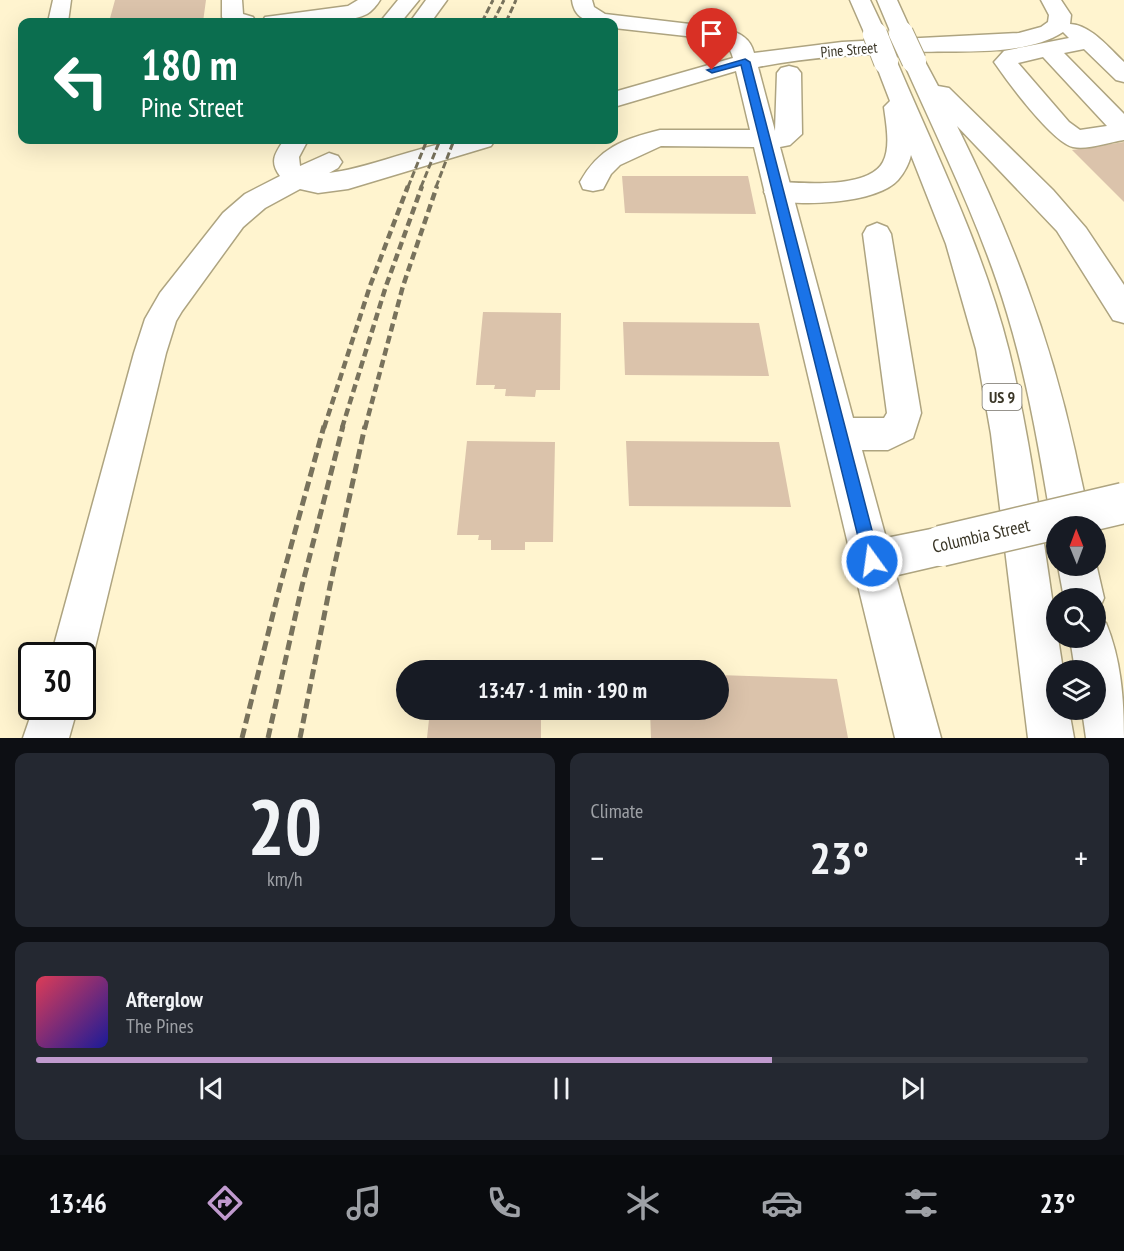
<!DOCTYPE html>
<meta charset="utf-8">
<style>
:root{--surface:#171b24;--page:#242831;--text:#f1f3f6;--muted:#9ea1a6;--line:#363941;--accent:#c09ace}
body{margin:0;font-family:"PT Sans Narrow",sans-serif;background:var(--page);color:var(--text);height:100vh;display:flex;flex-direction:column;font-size:22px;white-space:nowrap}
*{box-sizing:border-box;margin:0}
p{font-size:20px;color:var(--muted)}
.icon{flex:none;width:33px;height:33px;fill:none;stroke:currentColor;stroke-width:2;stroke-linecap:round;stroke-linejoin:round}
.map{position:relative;height:738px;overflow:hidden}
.details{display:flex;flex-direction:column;gap:15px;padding:15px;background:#0d0f14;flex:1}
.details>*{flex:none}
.top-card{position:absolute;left:18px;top:18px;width:600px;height:126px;border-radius:12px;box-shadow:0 6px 24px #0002;background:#0b6e4f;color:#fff;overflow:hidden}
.needle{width:39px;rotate:359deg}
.fabs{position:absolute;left:1046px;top:516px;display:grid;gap:12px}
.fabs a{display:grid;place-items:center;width:60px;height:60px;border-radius:50%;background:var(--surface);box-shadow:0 6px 24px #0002;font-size:30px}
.speed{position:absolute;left:18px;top:642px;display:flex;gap:12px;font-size:30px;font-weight:700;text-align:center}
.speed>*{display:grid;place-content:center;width:78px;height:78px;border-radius:50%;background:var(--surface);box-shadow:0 6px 24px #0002;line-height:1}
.speed .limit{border:3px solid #111;border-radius:9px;background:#fff;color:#111}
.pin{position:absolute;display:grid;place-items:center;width:51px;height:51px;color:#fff;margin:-62px -26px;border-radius:50% 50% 50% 0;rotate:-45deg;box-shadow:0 0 6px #0007}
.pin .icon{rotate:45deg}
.me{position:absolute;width:66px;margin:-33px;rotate:346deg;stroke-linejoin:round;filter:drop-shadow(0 0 4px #0008)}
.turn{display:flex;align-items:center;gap:21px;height:126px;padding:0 24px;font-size:27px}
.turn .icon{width:78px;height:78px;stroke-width:2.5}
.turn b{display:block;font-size:42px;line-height:51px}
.big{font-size:45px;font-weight:600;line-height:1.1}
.details .widget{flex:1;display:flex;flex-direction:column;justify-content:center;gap:9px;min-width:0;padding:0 21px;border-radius:12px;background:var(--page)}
.details .dial{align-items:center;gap:0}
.dial b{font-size:78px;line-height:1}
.song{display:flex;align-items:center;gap:18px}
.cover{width:72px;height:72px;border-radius:9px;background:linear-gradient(135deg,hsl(350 70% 55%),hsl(240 70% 35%))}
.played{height:6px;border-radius:3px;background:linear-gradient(90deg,var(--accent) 70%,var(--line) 70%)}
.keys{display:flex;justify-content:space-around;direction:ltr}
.heat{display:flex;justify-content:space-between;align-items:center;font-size:33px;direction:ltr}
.details .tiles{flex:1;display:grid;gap:15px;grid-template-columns:1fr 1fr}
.widget:last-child{grid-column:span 2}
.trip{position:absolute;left:396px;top:660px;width:333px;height:60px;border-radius:30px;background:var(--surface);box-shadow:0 6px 24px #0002;font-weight:600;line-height:60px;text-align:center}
.tab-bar{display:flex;height:96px;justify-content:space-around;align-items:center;background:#090b0e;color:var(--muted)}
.tab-bar .icon{width:42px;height:42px}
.tab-bar .active{color:var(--accent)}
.tab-bar b{font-size:27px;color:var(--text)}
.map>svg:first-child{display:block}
</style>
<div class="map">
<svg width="1124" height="738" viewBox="0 0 1124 738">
<rect width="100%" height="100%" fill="#fff4cf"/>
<path fill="#dbc3ab" d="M 115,0 L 206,0 L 203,22 L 109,22 Z
M 1124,142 L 1124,202 L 1072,150 Z
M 622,176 L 748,176 L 756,214 L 625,213 Z
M 483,312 L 561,313 L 560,390 L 536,390 L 535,397 L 505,396 L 506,389 L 494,389 L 495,385 L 476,385 Z
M 623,322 L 759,323 L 769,376 L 625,375 Z
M 467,441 L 555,442 L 553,542 L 525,542 L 525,550 L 491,550 L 491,540 L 478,540 L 479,535 L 457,535 Z
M 626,441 L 779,442 L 791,507 L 629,506 Z
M 718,675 L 837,679 L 848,738 L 651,738 L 650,710 L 718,710 Z
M 430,710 L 541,710 L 541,738 L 427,738 Z"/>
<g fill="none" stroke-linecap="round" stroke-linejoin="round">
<defs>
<path id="minor" d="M 53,0 L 71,0 L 68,22 L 48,22 Z
M 222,0 L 242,0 L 243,14 L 253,17 L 256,22 L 225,22 L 222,17 Z
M 358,0 L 380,0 C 377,5 372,11 367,14 C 346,25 286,25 262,22 L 265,17 L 273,16 L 348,6 Z
M 398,0 L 419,0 L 401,22 L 380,22 Z
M 426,0 L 447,0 L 431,22 L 410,22 Z
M 572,0 L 592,0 L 594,7 L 605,14 L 724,28 C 739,33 750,37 754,53 L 842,42 L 1019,33 L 1041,27 L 1048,22 L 1049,15 L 1041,0 L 1061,0 L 1071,15 L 1070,24 C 1091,25 1109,48 1124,62 L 1124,82 L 1116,80 L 1084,49 L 1064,53 L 1124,114 L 1124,140 C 1109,142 1088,150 1073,147 C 1052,142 1007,81 994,62 L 1004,51 L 1069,38 L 1063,32 C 1025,57 957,50 914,52 C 861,54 809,57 758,67 L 775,131 L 777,73 L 781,68 L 789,66 L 797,68 L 801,73 L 802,134 L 790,145 L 780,147 L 853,418 L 884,418 L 887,413 L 863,234 L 867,227 L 877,223 L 887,227 L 891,234 L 921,413 L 913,438 L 888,450 L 862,450 L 886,538 L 941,527 L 955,532 L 960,546 L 955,560 L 941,565 L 872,581 L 858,575 L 852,561 L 754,147 L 661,146 L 620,165 L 611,174 L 603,189 L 593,191 L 583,189 L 580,182 C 599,148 623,139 660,130 L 750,130 L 736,71 L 614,107 L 614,92 L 733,58 C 730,46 725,43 713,39 L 614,28 L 614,22 C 595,22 575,24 572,0 ZM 1043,57 L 1107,126 L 1080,130 L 1069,122 L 1018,63 Z
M 284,140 L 308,140 L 299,157 L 300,166 L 329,153 L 338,156 L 342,162 L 338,168 L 329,173 C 385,166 438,134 495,140 L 491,146 L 348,189 L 318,193 L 300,189 L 265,208 L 243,227 L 182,311 L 176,321 L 166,353 L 93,656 L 87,671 L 82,673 L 82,656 L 51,656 L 134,353 L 145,319 L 160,293 L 223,213 L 245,194 L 280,176 C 269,162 275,153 284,140 Z
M 34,706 L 78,706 L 69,738 L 23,738 Z"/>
<path id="highway" d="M 850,0 L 870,0 L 886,34 L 883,39 L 875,41 L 867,39 Z
M 877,0 L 897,0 L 912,33 L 909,38 L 901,40 L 893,38 Z
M 914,54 L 922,56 L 938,86 L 949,88 L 1053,190 L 1086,228 L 1124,285 L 1124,323 L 1113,320 L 1057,231 L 957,126 C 1010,233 1049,333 1075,451 C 1080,476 1087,501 1090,526 L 1056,526 L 1056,536 L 1052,526 C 1040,454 1028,382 1007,313 C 981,226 940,144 903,61 L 906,56 Z
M 886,55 L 894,57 L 897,62 C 937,156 984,251 1009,351 C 1031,441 1042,533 1056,625 L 1056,638 L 1058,638 L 1063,670 L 1056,670 L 1056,710 L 1069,710 L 1074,738 L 1028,738 L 991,434 L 976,349 L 946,244 L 911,155 C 909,164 904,173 898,180 C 876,204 798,207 768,199 L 764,192 L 768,185 L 778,182 C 804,183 869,189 883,162 C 891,147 886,123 884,107 L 890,101 L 875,62 L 878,57 Z
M 872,541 L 886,547 L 892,561 L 941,738 L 895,738 L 852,561 L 858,547 Z
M 1095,559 L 1104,598 L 1098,612 L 1095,614 L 1095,598 L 1064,598 L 1058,566 L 1095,566 Z
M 1095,619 L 1106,623 C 1121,659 1124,699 1124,738 L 1086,738 L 1082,710 L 1095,710 L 1095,670 L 1075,670 L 1070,638 L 1095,638 Z"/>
</defs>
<use href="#minor" stroke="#aea480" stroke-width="3"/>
<use href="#highway" stroke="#aea480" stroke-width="3"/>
<use href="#minor" fill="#fff" fill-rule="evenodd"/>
<use href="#highway" fill="#fff" fill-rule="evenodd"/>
<path stroke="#78725c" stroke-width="3" stroke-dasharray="7 3" stroke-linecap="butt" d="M 482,22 L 493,0
M 493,22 L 504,0
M 506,22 L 516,0
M 408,187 L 427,140
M 421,187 L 440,140
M 436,187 L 454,140"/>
<path stroke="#78725c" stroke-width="4.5" stroke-dasharray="8 4.5" stroke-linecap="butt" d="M 324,428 L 370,286 L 408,186
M 342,428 L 386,286 L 422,186
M 365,428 L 403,286 L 437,186"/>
<path stroke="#78725c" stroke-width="5" stroke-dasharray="10 5" stroke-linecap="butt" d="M 242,738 L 280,586 L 324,426
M 268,738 L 302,586 L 343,426
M 300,738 L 330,586 L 365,426"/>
<defs>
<path id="minor-bridge" d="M 941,546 L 1124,503"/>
<path id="highway-bridge" d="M 901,33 L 914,61
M 875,34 L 886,62"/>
</defs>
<use href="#minor-bridge" stroke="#aea480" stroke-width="43" stroke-linecap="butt"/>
<use href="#highway-bridge" stroke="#aea480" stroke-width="26" stroke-linecap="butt"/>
<use href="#minor-bridge" stroke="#fff" stroke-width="40"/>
<use href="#highway-bridge" stroke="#fff" stroke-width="24"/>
</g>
<path fill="#1a73e8" stroke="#114b97" stroke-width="1.5" d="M 745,59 L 750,62 L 880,561 L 878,567 L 872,569 L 867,567 L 864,561 L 741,65 L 712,73 L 707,70 Z"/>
<g text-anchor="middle" stroke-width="4.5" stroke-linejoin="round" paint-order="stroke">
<g font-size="15" fill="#3a3627" stroke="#fff">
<text transform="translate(849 50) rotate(-5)" y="5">Pine Street</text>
</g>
<rect fill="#fff" stroke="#757268" stroke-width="1.5" x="982.5" y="384" width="39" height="26" rx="4.5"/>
<g font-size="16" font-weight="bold" fill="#3a3627">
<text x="1002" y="403">US 9</text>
</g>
<g font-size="18" fill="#3a3627" stroke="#fff">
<text transform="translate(981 536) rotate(-13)" y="6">Columbia Street</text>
</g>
</g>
</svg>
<div class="fabs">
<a><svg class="needle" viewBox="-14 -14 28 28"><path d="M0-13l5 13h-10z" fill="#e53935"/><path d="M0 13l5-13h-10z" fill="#9ea1a6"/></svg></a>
<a><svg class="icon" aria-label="search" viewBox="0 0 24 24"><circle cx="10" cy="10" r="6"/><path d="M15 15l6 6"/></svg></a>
<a><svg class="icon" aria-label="layers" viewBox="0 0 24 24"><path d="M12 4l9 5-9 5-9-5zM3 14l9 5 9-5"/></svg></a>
</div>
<div class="speed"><div class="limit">30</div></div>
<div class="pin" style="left:712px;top:70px;background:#d93025"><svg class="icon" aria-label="arrive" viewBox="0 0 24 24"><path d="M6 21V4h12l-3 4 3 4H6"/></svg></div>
<svg class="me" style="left:872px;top:561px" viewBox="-20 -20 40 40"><circle r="17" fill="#1a73e8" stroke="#fff" stroke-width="3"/><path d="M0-11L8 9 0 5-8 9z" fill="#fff"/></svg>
<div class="trip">13:47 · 1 min · 190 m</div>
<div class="top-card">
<div class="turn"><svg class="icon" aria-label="left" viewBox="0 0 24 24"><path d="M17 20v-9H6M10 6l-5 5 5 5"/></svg><div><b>180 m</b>Pine Street</div></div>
</div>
</div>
<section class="details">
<div class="tiles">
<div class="widget dial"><b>20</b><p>km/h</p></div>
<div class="widget"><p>Climate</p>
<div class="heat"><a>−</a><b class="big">23°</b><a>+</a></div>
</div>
<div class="widget">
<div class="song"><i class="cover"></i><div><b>Afterglow</b><p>The Pines</p></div></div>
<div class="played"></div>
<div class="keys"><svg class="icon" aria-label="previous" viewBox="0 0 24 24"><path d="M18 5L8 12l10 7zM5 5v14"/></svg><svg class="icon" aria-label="pause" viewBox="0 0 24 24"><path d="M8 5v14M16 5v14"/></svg><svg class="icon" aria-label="next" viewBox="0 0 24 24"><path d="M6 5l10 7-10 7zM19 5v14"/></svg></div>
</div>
</div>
</section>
<nav class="tab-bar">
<b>13:46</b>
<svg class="icon active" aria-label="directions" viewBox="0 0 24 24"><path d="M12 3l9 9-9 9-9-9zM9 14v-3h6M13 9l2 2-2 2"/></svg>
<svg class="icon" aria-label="music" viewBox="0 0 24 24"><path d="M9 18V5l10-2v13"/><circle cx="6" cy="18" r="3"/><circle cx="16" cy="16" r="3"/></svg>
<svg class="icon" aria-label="phone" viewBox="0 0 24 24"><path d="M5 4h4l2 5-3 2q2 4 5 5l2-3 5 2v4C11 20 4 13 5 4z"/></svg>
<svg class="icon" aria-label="climate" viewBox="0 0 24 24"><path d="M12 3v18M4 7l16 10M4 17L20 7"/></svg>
<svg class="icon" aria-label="car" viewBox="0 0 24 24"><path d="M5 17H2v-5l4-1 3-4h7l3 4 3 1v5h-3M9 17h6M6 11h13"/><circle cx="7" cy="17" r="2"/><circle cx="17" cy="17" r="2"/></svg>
<svg class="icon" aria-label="filters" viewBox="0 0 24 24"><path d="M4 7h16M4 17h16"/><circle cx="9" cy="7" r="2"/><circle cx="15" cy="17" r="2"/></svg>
<b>23°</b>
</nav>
